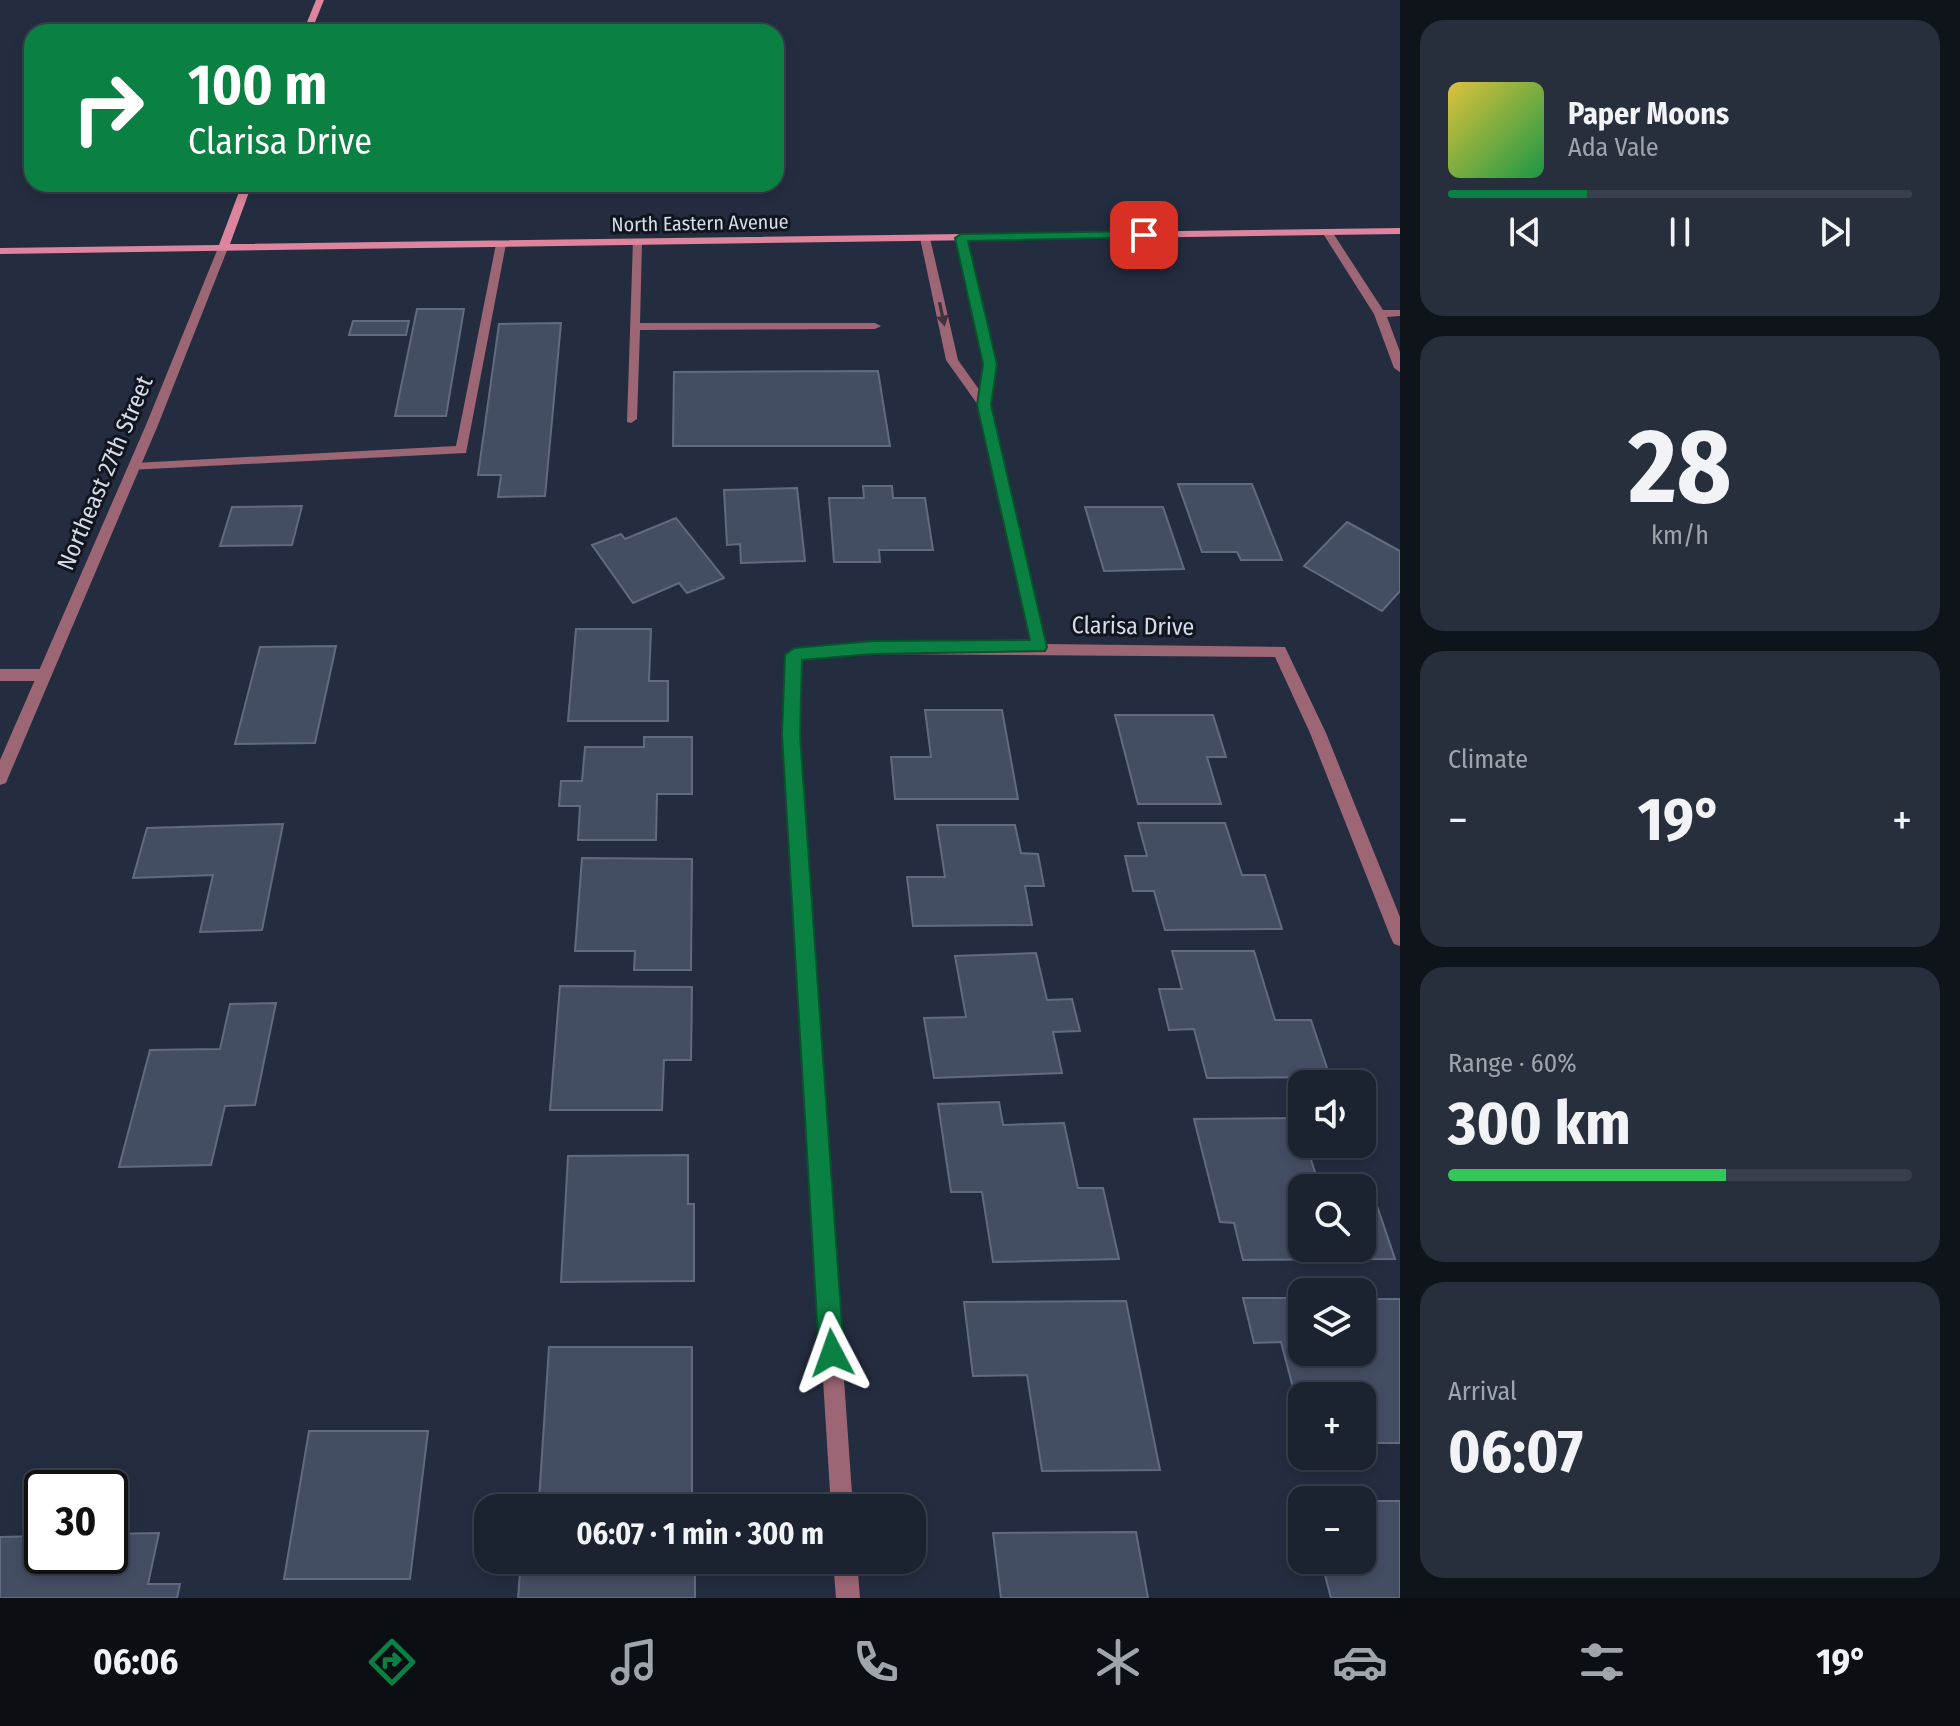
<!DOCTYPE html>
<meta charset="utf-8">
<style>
:root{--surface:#1b2230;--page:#282f3c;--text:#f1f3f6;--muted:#a0a4ab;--line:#393f4c;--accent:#0b8043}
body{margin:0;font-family:"Fira Sans Condensed",sans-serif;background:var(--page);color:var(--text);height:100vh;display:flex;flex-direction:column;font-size:30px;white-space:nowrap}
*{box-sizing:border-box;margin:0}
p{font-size:26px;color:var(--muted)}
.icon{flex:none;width:44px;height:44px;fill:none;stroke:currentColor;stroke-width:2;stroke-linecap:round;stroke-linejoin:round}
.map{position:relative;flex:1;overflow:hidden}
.details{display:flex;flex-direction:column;gap:20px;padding:20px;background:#0f131a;width:560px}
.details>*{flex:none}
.top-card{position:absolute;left:24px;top:24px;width:760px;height:168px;border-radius:24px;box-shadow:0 4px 12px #0003,0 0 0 2px var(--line);background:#0b8043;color:#fff;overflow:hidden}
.controls{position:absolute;left:1288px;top:1070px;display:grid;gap:16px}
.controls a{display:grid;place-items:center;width:88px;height:88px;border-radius:16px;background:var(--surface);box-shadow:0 4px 12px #0003,0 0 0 2px var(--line);font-size:40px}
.speed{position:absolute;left:24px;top:1470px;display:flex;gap:16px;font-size:40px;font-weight:700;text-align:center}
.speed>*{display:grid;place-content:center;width:104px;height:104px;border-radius:50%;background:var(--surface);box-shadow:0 4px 12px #0003,0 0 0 2px var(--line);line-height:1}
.speed .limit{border:4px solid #111;border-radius:12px;background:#fff;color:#111}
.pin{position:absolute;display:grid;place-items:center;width:68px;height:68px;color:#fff;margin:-34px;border-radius:16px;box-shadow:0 4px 12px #0006}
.me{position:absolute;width:88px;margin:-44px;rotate:356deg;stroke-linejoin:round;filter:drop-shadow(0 0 6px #0008)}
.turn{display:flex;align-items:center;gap:28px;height:168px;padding:0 32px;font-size:36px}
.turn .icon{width:104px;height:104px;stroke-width:2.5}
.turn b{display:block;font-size:56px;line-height:68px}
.big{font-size:60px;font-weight:700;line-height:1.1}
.details .card{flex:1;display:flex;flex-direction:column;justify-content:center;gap:12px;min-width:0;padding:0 28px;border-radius:24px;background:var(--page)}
.details .dial{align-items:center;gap:0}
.dial b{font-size:104px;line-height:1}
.song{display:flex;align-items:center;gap:24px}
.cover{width:96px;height:96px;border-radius:12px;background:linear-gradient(135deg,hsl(50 70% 55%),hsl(140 70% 35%))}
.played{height:8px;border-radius:4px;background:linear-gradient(90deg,var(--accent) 30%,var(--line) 30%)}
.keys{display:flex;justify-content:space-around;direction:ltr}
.heat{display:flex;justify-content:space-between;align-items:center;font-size:44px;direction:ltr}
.charge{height:12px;border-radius:6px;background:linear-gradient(90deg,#34c759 60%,var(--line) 0)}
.trip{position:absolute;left:474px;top:1494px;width:452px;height:80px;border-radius:24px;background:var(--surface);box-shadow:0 4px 12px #0003,0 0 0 2px var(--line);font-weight:700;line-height:80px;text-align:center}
.menu{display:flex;height:128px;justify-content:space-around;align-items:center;background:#0b0e13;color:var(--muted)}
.menu .icon{width:56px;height:56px}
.menu .active{color:var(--accent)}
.menu b{font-size:36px;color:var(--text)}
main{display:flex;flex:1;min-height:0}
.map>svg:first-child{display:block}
</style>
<main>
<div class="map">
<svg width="1400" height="1598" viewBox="0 0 1400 1598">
<rect width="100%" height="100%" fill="#242d40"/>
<path fill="#444e63" stroke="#606b81" stroke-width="2" d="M 66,184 L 107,184 L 105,187 L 64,188 Z
M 417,309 L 464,309 L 446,416 L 395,416 Z
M 353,321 L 409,321 L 406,335 L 349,335 Z
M 561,323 L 545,496 L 498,497 L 501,475 L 478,475 L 499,324 Z
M 878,371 L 890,446 L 673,446 L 674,372 Z
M 1178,484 L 1252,484 L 1282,560 L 1241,560 L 1237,552 L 1202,552 Z
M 863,486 L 892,486 L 893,498 L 925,498 L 933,550 L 879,550 L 880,562 L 834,562 L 829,498 L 864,498 Z
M 797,488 L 805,561 L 741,563 L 740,544 L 727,545 L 724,490 Z
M 302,506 L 292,545 L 220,546 L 232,507 Z
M 1085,507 L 1163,507 L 1184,569 L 1104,571 Z
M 676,518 L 724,578 L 687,593 L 679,583 L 633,603 L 592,545 L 621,534 L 625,539 Z
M 1347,522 L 1400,551 L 1400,591 L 1382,611 L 1304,566 Z
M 576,629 L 651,629 L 649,681 L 668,681 L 668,721 L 568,721 Z
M 336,646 L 315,743 L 235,744 L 260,647 Z
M 925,710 L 1002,710 L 1018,799 L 895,799 L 891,757 L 931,757 Z
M 1115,715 L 1213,715 L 1226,757 L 1207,757 L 1221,804 L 1138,804 Z
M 644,737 L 692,737 L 692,794 L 657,794 L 656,840 L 578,840 L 580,806 L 559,806 L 561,781 L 582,781 L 585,747 L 644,747 Z
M 1138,823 L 1225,823 L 1242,875 L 1265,875 L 1282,929 L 1165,930 L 1154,891 L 1133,891 L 1125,856 L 1147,856 Z
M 283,824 L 262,930 L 200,932 L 213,875 L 133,878 L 147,828 Z
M 937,825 L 1015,825 L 1021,853 L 1038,854 L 1044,886 L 1025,886 L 1032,925 L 913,926 L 907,877 L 945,877 Z
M 582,858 L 692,859 L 691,970 L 634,970 L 635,951 L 575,951 Z
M 1172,951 L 1254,951 L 1275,1020 L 1311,1020 L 1330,1077 L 1207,1078 L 1194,1029 L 1169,1030 L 1159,989 L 1182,989 Z
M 1036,953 L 1047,1000 L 1072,999 L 1080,1031 L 1053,1032 L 1062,1073 L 934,1078 L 924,1018 L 966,1017 L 955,956 Z
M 560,986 L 692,987 L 691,1060 L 664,1060 L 662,1110 L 550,1110 Z
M 276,1003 L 255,1105 L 225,1106 L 211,1165 L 119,1167 L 150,1050 L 220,1049 L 230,1004 Z
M 999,1102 L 1003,1125 L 1064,1123 L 1078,1188 L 1103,1188 L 1119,1259 L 993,1262 L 982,1192 L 951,1192 L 938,1104 Z
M 1298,1118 L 1302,1144 L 1306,1144 L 1320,1188 L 1302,1188 L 1302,1248 L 1362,1248 L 1362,1191 L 1372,1191 L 1395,1259 L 1243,1260 L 1234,1223 L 1220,1222 L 1194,1119 Z
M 688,1155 L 688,1204 L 694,1204 L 694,1281 L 561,1282 L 568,1156 Z
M 1243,1298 L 1302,1298 L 1302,1352 L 1362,1352 L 1362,1299 L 1400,1299 L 1400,1443 L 1362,1443 L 1362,1396 L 1302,1396 L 1302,1422 L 1281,1342 L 1254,1343 Z
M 1126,1301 L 1160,1470 L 1042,1471 L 1027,1375 L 973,1376 L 964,1302 Z
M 549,1347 L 692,1347 L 692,1500 L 539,1500 Z
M 309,1431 L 428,1431 L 410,1579 L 284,1579 Z
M 1362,1501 L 1400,1501 L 1400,1598 L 1331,1598 L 1321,1560 L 1362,1560 Z
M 1136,1532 L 1148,1598 L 1001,1598 L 993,1533 Z
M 159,1533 L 148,1584 L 180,1584 L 177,1598 L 0,1598 L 0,1537 L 42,1536 L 42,1556 L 110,1556 L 110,1534 Z
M 521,1560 L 695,1560 L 695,1598 L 518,1598 Z"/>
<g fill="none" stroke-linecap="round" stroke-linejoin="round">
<path fill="#9d6674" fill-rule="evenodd" d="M 1323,230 L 1331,230 L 1383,310 L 1400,310 L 1400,316 L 1387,317 L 1400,352 L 1400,372 L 1394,368 L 1374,314 L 1322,232 Z
M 633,240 L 642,242 L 640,323 L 875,323 L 881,326 L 875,329 L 640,330 L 637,419 L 631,423 L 627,422 Z
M 501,241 L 506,244 L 466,453 L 129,470 L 128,467 L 134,463 L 456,446 L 496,244 Z"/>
<path fill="#9d6674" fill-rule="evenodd" d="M 925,235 L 930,238 L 958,360 L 980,391 L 984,364 L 956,238 L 961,235 L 966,238 L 996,364 L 990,405 L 1045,644 L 1285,647 L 1326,733 L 1400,917 L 1400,946 L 1394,944 L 1391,938 L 1310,733 L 1275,657 L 873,654 L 801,660 L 799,735 L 853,1508 L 831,1508 L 783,735 L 787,655 L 794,649 L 873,642 L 1031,644 L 978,405 L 946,360 L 920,238 Z
M 0,669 L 45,669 L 52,675 L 45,681 L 0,681 Z
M 833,1560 L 857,1560 L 860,1598 L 836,1598 Z"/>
<path fill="#9d6674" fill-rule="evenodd" d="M 223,245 L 228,248 L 158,425 L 8,778 L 6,783 L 0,785 L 0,760 L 146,425 L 218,248 Z"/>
<path fill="#dd859c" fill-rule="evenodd" d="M 316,0 L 324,0 L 311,32 L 303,32 Z
M 242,184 L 252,184 L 230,244 L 1400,228 L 1400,234 L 0,254 L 0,248 L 219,245 Z"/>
</g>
<defs><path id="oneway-solid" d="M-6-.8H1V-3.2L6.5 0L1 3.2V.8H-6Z" transform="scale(2)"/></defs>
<use fill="#42313c" href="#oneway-solid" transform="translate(942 314) rotate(78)"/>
<path fill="#0b8043" stroke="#07532c" stroke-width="2" d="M 1144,231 L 1148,232 L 1148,237 L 968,241 L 997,364 L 991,405 L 1047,647 L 1045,651 L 873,654 L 802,660 L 800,735 L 844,1353 L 840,1362 L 832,1366 L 823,1362 L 819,1353 L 782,735 L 785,655 L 794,648 L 873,641 L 1030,640 L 977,405 L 983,364 L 955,238 L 961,234 Z"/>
<g text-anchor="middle" stroke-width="6" stroke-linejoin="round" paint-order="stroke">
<g font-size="20" fill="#d5dbe8" stroke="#11151e">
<text transform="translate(700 223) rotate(-1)" y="7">North Eastern Avenue</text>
</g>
<g font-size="24" fill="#d5dbe8" stroke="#11151e">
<text transform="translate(105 473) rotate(-67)" y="8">Northeast 27th Street</text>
<text transform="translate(1133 626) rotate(1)" y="8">Clarisa Drive</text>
</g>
</g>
</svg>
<div class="controls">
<a><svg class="icon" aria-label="sound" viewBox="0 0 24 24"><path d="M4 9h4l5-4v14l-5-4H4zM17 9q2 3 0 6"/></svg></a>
<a><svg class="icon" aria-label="search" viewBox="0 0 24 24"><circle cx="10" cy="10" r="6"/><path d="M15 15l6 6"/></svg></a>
<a><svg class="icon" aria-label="layers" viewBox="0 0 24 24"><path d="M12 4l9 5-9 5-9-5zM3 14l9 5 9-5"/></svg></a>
<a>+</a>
<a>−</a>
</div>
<div class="speed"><div class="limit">30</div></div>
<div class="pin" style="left:1144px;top:235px;background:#d93025"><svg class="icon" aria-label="arrive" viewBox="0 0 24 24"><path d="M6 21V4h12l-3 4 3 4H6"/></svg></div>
<svg class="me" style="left:832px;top:1353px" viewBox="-20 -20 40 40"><path d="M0-17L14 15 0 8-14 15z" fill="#0b8043" stroke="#fff" stroke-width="4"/></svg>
<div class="trip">06:07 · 1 min · 300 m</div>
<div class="top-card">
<div class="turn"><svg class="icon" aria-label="right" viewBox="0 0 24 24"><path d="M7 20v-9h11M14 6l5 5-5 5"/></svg><div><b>100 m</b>Clarisa Drive</div></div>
</div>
</div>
<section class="details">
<div class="card">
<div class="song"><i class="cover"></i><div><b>Paper Moons</b><p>Ada Vale</p></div></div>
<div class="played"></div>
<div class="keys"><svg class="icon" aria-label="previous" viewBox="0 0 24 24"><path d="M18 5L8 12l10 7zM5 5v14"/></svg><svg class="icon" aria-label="pause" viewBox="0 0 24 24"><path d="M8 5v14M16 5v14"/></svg><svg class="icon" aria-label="next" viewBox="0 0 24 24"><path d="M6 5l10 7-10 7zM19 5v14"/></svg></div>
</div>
<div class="card dial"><b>28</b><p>km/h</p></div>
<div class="card"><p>Climate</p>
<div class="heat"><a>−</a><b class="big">19°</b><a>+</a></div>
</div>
<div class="card"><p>Range · 60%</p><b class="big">300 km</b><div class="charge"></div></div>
<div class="card"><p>Arrival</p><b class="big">06:07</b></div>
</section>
</main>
<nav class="menu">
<b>06:06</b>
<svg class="icon active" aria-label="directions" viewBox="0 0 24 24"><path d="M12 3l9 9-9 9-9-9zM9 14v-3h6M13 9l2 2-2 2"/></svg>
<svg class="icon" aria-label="music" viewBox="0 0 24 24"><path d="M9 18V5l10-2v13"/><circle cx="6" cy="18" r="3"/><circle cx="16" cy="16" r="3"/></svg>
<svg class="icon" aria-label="phone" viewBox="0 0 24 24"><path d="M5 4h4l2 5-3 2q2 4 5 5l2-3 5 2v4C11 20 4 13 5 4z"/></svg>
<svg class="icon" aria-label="climate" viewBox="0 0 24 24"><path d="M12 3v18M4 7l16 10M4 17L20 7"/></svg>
<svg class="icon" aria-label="car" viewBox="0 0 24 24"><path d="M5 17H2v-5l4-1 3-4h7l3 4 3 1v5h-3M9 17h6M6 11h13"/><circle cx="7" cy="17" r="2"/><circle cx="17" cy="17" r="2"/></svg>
<svg class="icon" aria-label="filters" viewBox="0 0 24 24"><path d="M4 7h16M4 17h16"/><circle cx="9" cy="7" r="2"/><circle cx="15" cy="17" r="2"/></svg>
<b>19°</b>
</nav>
